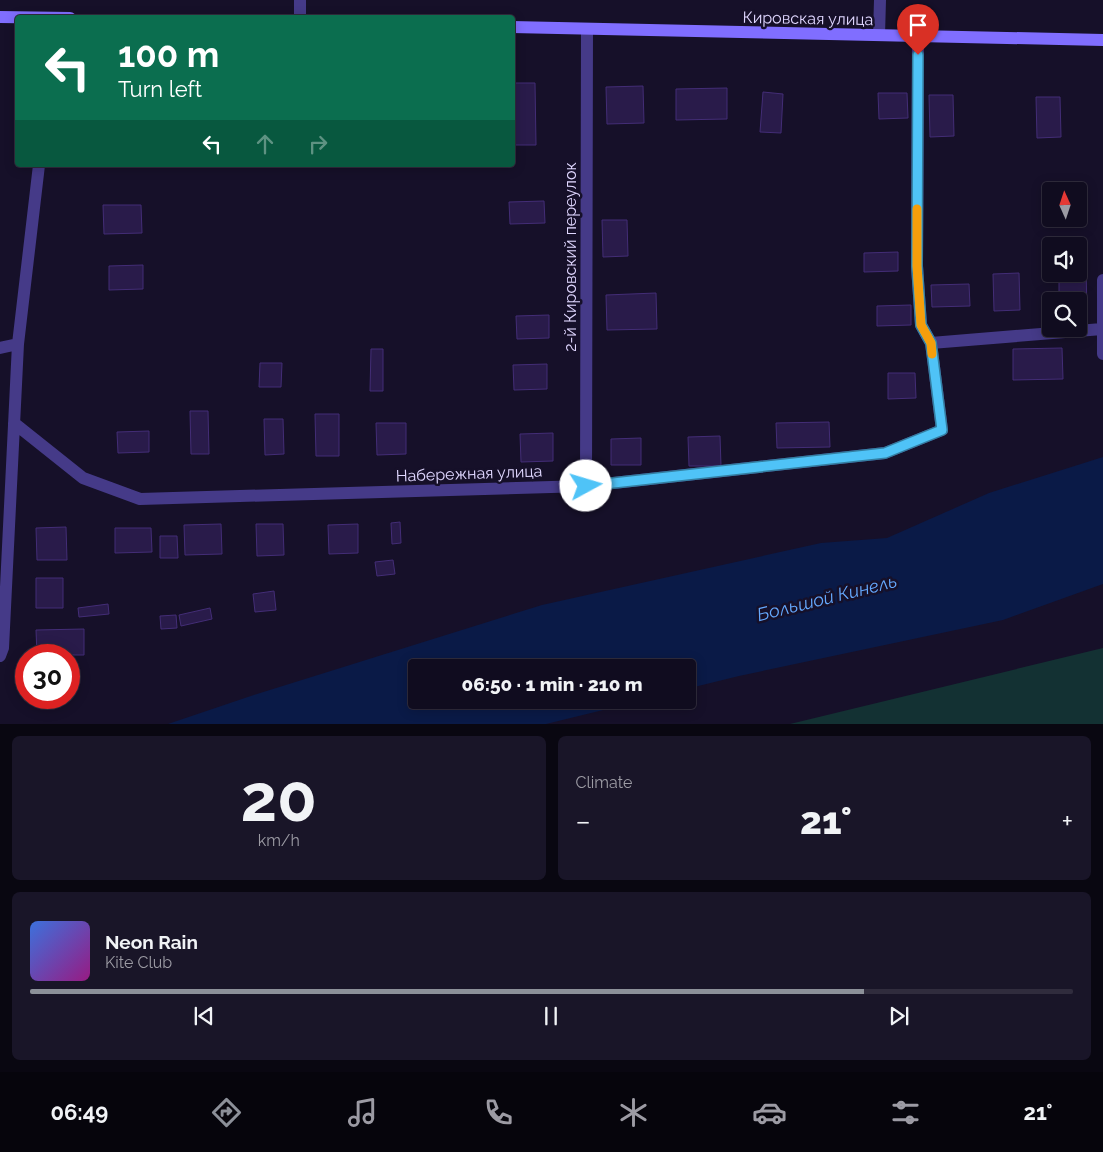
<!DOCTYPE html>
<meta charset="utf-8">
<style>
:root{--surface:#100c1f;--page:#191528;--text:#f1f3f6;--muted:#9c9ba4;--line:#302c3d;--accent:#8c9099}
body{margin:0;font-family:Raleway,sans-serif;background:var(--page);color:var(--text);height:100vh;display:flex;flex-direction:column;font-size:19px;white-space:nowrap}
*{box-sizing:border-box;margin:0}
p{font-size:16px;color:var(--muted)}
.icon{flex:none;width:28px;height:28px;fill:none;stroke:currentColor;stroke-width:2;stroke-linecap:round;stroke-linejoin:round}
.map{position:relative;height:724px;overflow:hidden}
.details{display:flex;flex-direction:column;gap:12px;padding:12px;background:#090711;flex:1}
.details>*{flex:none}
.banner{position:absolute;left:15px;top:15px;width:500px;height:152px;border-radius:5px;box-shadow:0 2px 12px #0003,0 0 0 1px var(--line);background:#0b6e4f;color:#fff;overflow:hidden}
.needle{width:32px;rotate:357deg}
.fabs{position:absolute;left:1042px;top:182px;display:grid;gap:10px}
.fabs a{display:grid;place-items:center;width:45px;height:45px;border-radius:5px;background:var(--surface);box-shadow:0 2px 12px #0003,0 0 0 1px var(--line);font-size:25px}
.speed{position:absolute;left:15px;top:644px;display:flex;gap:10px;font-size:25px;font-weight:700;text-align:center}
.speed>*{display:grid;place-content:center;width:65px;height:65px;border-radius:50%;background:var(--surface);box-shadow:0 2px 12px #0003,0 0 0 1px var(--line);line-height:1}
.speed .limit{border:8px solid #d22;background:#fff;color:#111}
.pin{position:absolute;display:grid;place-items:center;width:42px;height:42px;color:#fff;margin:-51px -21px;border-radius:50% 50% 50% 0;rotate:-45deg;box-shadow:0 0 5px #0007}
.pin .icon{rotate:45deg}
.me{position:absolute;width:55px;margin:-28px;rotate:84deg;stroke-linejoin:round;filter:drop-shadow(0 0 4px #0008)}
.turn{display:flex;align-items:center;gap:18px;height:105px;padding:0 20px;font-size:22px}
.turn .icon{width:65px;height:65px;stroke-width:2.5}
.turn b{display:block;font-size:35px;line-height:42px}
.lanes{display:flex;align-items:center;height:48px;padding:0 20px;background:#0003;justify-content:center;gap:25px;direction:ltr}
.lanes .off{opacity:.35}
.big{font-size:38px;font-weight:800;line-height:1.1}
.details .card{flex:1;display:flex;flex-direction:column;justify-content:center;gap:8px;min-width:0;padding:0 18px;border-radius:8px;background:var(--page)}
.details .dial{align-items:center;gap:0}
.dial b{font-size:65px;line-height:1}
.song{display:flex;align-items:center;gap:15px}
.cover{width:60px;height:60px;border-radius:8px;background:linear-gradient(135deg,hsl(220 70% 55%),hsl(310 70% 35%))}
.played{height:5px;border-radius:2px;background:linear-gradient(90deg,var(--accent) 80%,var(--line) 80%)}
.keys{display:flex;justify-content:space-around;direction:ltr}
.heat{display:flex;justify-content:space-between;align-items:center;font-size:28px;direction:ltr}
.details .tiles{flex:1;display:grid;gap:12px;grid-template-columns:1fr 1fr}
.card:last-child{grid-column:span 2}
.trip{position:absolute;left:408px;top:659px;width:288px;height:50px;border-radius:5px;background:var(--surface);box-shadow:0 2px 12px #0003,0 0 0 1px var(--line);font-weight:800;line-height:50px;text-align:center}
.tab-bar{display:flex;height:80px;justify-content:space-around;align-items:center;background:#06050c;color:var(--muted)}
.tab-bar .icon{width:35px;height:35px}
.tab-bar .selected{color:var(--accent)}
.tab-bar b{font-size:22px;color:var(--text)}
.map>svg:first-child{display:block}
</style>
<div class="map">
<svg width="1103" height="725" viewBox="0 0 1103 725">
<rect width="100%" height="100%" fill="#161029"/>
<path fill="#133133" d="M 1103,648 L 1103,724 L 790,724 Z"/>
<path fill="#0a1a47" d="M 1103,457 L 1103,584 L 1003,620 L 739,676 L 686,689 L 686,668 L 416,668 L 416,700 L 644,700 L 546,724 L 168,724 L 257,694 L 542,605 L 821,543 L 887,538 L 989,493 Z"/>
<path fill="#291b4a" stroke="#432d76" d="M 512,83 L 535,83 L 536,145 L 512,145 Z
M 643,86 L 644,123 L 607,124 L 606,87 Z
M 727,88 L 727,119 L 676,120 L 676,89 Z
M 763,92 L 783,94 L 781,133 L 760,132 Z
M 878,93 L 907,93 L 908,118 L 879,119 Z
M 929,95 L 953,95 L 954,136 L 930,137 Z
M 1036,97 L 1060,97 L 1061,137 L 1037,138 Z
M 1079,191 L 1085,191 L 1086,223 L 1055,223 L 1055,219 L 1079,219 Z
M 544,201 L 545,223 L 510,224 L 509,202 Z
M 103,205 L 141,205 L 142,233 L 104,234 Z
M 602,220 L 627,220 L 628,256 L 603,257 Z
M 898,252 L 898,271 L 864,272 L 864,253 Z
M 143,265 L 143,289 L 109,290 L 109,266 Z
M 1079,267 L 1086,267 L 1087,313 L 1079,313 L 1079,301 L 1059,301 L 1059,274 L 1079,274 Z
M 1019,273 L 1020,310 L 994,311 L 993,274 Z
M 969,284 L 970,306 L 932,307 L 931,285 Z
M 656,293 L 657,329 L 607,330 L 606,295 Z
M 911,305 L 911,325 L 877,326 L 877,306 Z
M 549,315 L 549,338 L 517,339 L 516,316 Z
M 1062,348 L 1063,379 L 1013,380 L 1013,349 Z
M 371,349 L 383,349 L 383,391 L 370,391 Z
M 260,363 L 282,363 L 281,387 L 259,387 Z
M 547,364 L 547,389 L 514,390 L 513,365 Z
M 888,373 L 915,373 L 916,398 L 888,399 Z
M 190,411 L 208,411 L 209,454 L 191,454 Z
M 315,414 L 339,414 L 339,456 L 316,456 Z
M 264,419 L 283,419 L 284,454 L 265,455 Z
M 829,422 L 830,447 L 777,448 L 776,423 Z
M 376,423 L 406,423 L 406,454 L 377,455 Z
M 149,431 L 149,452 L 118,453 L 117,432 Z
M 553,433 L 553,461 L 521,462 L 520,434 Z
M 720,436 L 721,466 L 689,466 L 688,437 Z
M 641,438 L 641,465 L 611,465 L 611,439 Z
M 400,522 L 401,543 L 392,544 L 391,523 Z
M 221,524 L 222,554 L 185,555 L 184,525 Z
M 256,524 L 283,524 L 284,555 L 257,556 Z
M 358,524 L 358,553 L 329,554 L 328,525 Z
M 66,527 L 67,560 L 37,560 L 36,528 Z
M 115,528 L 151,528 L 152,552 L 115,553 Z
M 160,536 L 177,536 L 178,558 L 160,558 Z
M 393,560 L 395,574 L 377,576 L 375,562 Z
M 36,578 L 63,578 L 63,608 L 36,608 Z
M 274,591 L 276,610 L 255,612 L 253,594 Z
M 108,604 L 109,614 L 79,617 L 78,608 Z
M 210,608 L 212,619 L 181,626 L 179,615 Z
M 176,615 L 177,628 L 161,629 L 160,616 Z
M 84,629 L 84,655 L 37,655 L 36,630 Z"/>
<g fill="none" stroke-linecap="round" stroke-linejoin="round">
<path stroke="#453a88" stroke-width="12" d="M 300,0 L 300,18
M 879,35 L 880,0
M 1103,280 L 1103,354
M 931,343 L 1102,329
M 0,348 L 18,344
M 14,423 L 83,478 L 140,499 L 586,486 L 885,453 L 942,430 L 931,343 L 921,325 L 917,266 L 918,36
M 586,486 L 587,29
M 0,656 L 3,648 L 18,344 L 39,165"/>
<path stroke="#806eff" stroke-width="12" d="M 0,17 L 70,18
M 512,27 L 1103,40"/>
</g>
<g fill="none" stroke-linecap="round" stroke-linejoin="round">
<defs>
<path id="route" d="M 586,486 L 885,453 L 942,430 L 931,343 L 921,325 L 917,266 L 918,55"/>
</defs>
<use href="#route" stroke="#337fa1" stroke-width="12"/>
<use href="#route" stroke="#4fc3f7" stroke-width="9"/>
<path stroke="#f59e0b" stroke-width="9" d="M 917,209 L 917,266 L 921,325 L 931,343 L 932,354"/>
</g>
<g text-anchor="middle" stroke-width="5" stroke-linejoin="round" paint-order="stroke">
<g font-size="16" fill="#e0d7ff" stroke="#161029">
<text transform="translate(808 18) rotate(1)" y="6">Кировская улица</text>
<text transform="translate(570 257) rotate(-90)" y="6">2-й Кировский переулок</text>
<text transform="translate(469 473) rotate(-2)" y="6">Набережная улица</text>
</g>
<g font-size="18" font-style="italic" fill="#65a9ff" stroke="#161029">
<text transform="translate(827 598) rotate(-14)" y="6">Большой Кинель</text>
</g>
</g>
</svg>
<div class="fabs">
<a><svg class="needle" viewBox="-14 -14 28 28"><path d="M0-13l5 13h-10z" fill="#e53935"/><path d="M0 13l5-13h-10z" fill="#9c9ba4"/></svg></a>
<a><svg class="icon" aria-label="sound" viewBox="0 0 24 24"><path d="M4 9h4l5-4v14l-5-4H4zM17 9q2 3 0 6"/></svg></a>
<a><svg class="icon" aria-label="search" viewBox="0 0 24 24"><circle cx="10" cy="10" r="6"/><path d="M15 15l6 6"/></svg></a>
</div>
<div class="speed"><div class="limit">30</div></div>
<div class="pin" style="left:918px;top:55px;background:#d93025"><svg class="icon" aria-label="arrive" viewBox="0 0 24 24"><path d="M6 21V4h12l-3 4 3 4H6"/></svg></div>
<svg class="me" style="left:586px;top:486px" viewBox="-20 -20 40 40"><circle r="19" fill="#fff"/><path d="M0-13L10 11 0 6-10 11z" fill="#4fc3f7"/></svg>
<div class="trip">06:50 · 1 min · 210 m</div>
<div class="banner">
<div class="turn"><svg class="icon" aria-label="left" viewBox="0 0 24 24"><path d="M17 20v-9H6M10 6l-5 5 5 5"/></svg><div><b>100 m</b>Turn left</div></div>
<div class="lanes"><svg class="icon" aria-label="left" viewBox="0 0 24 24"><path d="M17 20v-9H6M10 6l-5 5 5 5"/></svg><svg class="icon off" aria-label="ahead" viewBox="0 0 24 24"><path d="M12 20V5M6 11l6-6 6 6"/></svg><svg class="icon off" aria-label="right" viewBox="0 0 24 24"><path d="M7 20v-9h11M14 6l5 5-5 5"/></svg></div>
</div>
</div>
<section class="details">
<div class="tiles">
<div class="card dial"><b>20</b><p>km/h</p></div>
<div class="card"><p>Climate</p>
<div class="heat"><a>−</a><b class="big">21°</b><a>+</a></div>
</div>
<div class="card">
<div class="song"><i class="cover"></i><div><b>Neon Rain</b><p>Kite Club</p></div></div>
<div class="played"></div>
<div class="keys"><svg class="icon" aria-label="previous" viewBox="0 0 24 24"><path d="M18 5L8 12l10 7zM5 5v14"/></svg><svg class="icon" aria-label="pause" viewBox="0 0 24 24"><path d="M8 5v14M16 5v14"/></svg><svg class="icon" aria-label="next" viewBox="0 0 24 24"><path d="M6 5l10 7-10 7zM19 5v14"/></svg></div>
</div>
</div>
</section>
<nav class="tab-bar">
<b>06:49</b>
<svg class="icon selected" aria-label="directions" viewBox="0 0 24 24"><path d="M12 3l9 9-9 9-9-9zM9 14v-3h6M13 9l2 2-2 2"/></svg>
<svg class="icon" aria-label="music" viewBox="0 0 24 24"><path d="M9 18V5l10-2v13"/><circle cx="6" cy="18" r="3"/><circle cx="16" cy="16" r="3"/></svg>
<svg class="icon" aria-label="phone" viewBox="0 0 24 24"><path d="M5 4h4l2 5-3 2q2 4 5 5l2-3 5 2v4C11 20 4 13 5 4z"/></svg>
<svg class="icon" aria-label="climate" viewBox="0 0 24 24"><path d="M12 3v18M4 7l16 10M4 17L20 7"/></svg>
<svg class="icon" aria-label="car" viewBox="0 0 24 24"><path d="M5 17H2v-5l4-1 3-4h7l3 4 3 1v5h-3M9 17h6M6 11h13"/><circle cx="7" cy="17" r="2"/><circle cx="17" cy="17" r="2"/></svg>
<svg class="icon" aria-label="filters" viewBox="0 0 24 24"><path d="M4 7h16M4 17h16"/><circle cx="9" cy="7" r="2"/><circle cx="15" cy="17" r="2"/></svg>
<b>21°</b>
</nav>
